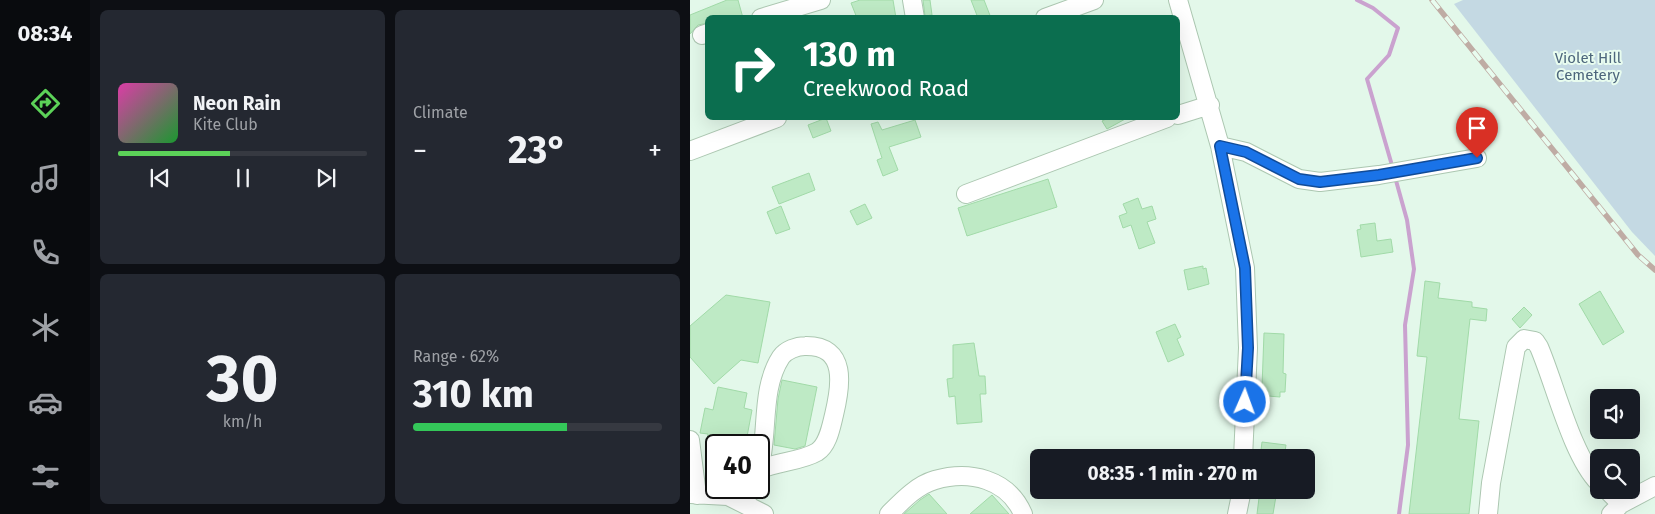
<!DOCTYPE html>
<meta charset="utf-8">
<style>
:root{--surface:#171b24;--page:#242831;--text:#f1f3f6;--muted:#9ea1a6;--line:#363941;--accent:#5cd258}
body{margin:0;font-family:"Fira Sans",sans-serif;background:var(--page);color:var(--text);height:100vh;display:flex;flex-direction:column;font-size:19px;white-space:nowrap}
*{box-sizing:border-box;margin:0}
p{font-size:16px;color:var(--muted)}
.icon{flex:none;width:28px;height:28px;fill:none;stroke:currentColor;stroke-width:2;stroke-linecap:round;stroke-linejoin:round}
.map{position:relative;flex:1;overflow:hidden}
.details{display:flex;flex-direction:column;gap:10px;padding:10px;background:#0d0f14;width:600px}
.details>*{flex:none}
.top-card{position:absolute;left:15px;top:15px;width:475px;height:105px;border-radius:8px;box-shadow:0 5px 20px #0002;background:#0b6e4f;color:#fff;overflow:hidden}
.buttons{position:absolute;left:900px;top:389px;display:grid;gap:10px}
.buttons a{display:grid;place-items:center;width:50px;height:50px;border-radius:8px;background:var(--surface);box-shadow:0 5px 20px #0002;font-size:25px}
.speed{position:absolute;left:15px;top:434px;display:flex;gap:10px;font-size:25px;font-weight:700;text-align:center}
.speed>*{display:grid;place-content:center;width:65px;height:65px;border-radius:50%;background:var(--surface);box-shadow:0 5px 20px #0002;line-height:1}
.speed .limit{border:2px solid #111;border-radius:8px;background:#fff;color:#111}
.pin{position:absolute;display:grid;place-items:center;width:42px;height:42px;color:#fff;margin:-51px -21px;border-radius:50% 50% 50% 0;rotate:-45deg;box-shadow:0 0 5px #0007}
.pin .icon{rotate:45deg}
.me{position:absolute;width:55px;margin:-28px;rotate:2deg;stroke-linejoin:round;filter:drop-shadow(0 0 4px #0008)}
.turn{display:flex;align-items:center;gap:18px;height:105px;padding:0 15px;font-size:22px}
.turn .icon{width:65px;height:65px;stroke-width:2.5}
.turn b{display:block;font-size:35px;line-height:42px}
.big{font-size:38px;font-weight:700;line-height:1.1}
.details .tile{flex:1;display:flex;flex-direction:column;justify-content:center;gap:8px;min-width:0;padding:0 18px;border-radius:8px;background:var(--page)}
.details .dial{align-items:center;gap:0}
.dial b{font-size:65px;line-height:1}
.song{display:flex;align-items:center;gap:15px}
.cover{width:60px;height:60px;border-radius:8px;background:linear-gradient(135deg,hsl(320 70% 55%),hsl(130 70% 35%))}
.played{height:5px;border-radius:2px;background:linear-gradient(90deg,var(--accent) 45%,var(--line) 45%)}
.keys{display:flex;justify-content:space-around;direction:ltr}
.heat{display:flex;justify-content:space-between;align-items:center;font-size:28px;direction:ltr}
.charge{height:8px;border-radius:4px;background:linear-gradient(90deg,#34c759 62%,var(--line) 0)}
.details .tiles{flex:1;display:grid;gap:10px;grid-template-columns:repeat(2,1fr)}
.trip{position:absolute;left:340px;top:449px;width:285px;height:50px;border-radius:8px;background:var(--surface);box-shadow:0 5px 20px #0002;font-weight:700;line-height:50px;text-align:center}
main{display:flex;flex:1;min-height:0}
.dock{display:flex;flex-direction:column;width:90px;justify-content:space-around;align-items:center;background:#090b0e;color:var(--muted)}
.dock .icon{width:35px;height:35px}
.dock .active{color:var(--accent)}
.dock b{font-size:22px;color:var(--text)}
.map>svg:first-child{display:block}
</style>
<main>
<nav class="dock">
<b>08:34</b>
<svg class="icon active" aria-label="directions" viewBox="0 0 24 24"><path d="M12 3l9 9-9 9-9-9zM9 14v-3h6M13 9l2 2-2 2"/></svg>
<svg class="icon" aria-label="music" viewBox="0 0 24 24"><path d="M9 18V5l10-2v13"/><circle cx="6" cy="18" r="3"/><circle cx="16" cy="16" r="3"/></svg>
<svg class="icon" aria-label="phone" viewBox="0 0 24 24"><path d="M5 4h4l2 5-3 2q2 4 5 5l2-3 5 2v4C11 20 4 13 5 4z"/></svg>
<svg class="icon" aria-label="climate" viewBox="0 0 24 24"><path d="M12 3v18M4 7l16 10M4 17L20 7"/></svg>
<svg class="icon" aria-label="car" viewBox="0 0 24 24"><path d="M5 17H2v-5l4-1 3-4h7l3 4 3 1v5h-3M9 17h6M6 11h13"/><circle cx="7" cy="17" r="2"/><circle cx="17" cy="17" r="2"/></svg>
<svg class="icon" aria-label="filters" viewBox="0 0 24 24"><path d="M4 7h16M4 17h16"/><circle cx="9" cy="7" r="2"/><circle cx="15" cy="17" r="2"/></svg>
</nav>
<section class="details">
<div class="tiles">
<div class="tile">
<div class="song"><i class="cover"></i><div><b>Neon Rain</b><p>Kite Club</p></div></div>
<div class="played"></div>
<div class="keys"><svg class="icon" aria-label="previous" viewBox="0 0 24 24"><path d="M18 5L8 12l10 7zM5 5v14"/></svg><svg class="icon" aria-label="pause" viewBox="0 0 24 24"><path d="M8 5v14M16 5v14"/></svg><svg class="icon" aria-label="next" viewBox="0 0 24 24"><path d="M6 5l10 7-10 7zM19 5v14"/></svg></div>
</div>
<div class="tile"><p>Climate</p>
<div class="heat"><a>−</a><b class="big">23°</b><a>+</a></div>
</div>
<div class="tile dial"><b>30</b><p>km/h</p></div>
<div class="tile"><p>Range · 62%</p><b class="big">310 km</b><div class="charge"></div></div>
</div>
</section>
<div class="map">
<svg width="965" height="514" viewBox="0 0 965 514">
<rect width="100%" height="100%" fill="#e3f8ea"/>
<path fill="#c4d9e3" d="M 773,0 L 965,0 L 965,256 L 942,232 L 764,4 Z"/>
<g fill="none" stroke-linecap="round" stroke-linejoin="round">
<path stroke="#caa2cf" stroke-width="4" d="M 667,0 L 683,8 L 708,28 L 699,55 L 677,79 L 701,162
M 705,177 L 717,220 L 724,269 L 715,325 L 718,445 L 709,514"/>
</g>
<path fill="#beeac5" stroke="#a1daa8" d="M 37,0 L 48,0 L 53,18 L 18,18 L 18,23 L 8,25 L 0,34 L 0,15 Z
M 170,0 L 203,0 L 206,18 L 167,18 L 161,3 Z
M 233,0 L 240,0 L 242,15 L 235,16 Z
M 281,0 L 294,0 L 301,18 L 288,18 Z
M 136,118 L 141,131 L 123,138 L 118,125 Z
M 418,118 L 437,118 L 417,129 L 412,121 Z
M 225,120 L 231,137 L 199,147 L 208,170 L 193,176 L 187,160 L 192,158 L 181,124 L 188,122 L 192,130 Z
M 119,173 L 125,190 L 89,204 L 82,187 Z
M 358,179 L 367,207 L 277,236 L 268,208 Z
M 448,198 L 452,209 L 462,206 L 466,219 L 457,222 L 465,243 L 449,249 L 441,225 L 433,228 L 429,216 L 437,213 L 433,204 Z
M 175,204 L 182,218 L 167,225 L 160,211 Z
M 91,206 L 100,229 L 86,234 L 77,212 Z
M 685,223 L 687,241 L 701,239 L 703,252 L 671,257 L 667,230 L 671,229 L 670,225 Z
M 513,266 L 513,269 L 516,268 L 519,284 L 498,290 L 494,270 Z
M 735,281 L 750,283 L 748,298 L 782,302 L 782,307 L 797,309 L 796,321 L 780,319 L 769,419 L 789,421 L 779,514 L 719,514 L 737,357 L 727,356 Z
M 910,291 L 934,332 L 913,345 L 889,304 Z
M 36,295 L 80,302 L 68,363 L 51,360 L 24,384 L 0,357 L 0,326 Z
M 834,307 L 842,315 L 830,328 L 822,319 Z
M 485,324 L 491,337 L 487,339 L 494,355 L 478,362 L 466,332 Z
M 574,333 L 594,334 L 593,373 L 596,374 L 595,392 L 590,392 L 590,397 L 578,396 L 578,391 L 572,387 Z
M 284,343 L 289,376 L 295,376 L 296,394 L 290,394 L 292,422 L 267,424 L 265,396 L 259,397 L 257,379 L 263,378 L 263,345 Z
M 92,380 L 127,387 L 115,446 L 105,449 L 84,445 L 88,399 Z
M 28,387 L 57,393 L 54,408 L 62,410 L 56,442 L 48,440 L 47,445 L 16,445 L 18,434 L 10,433 L 15,408 L 23,410 Z
M 572,442 L 596,445 L 594,458 L 570,458 Z
M 570,490 L 587,490 L 583,514 L 567,514 Z
M 239,494 L 257,514 L 214,514 L 230,500 Z
M 302,495 L 319,514 L 280,514 Z"/>
<g fill="none" stroke-linecap="round" stroke-linejoin="round">
<defs>
<path id="minor" d="M 222,0 L 225,18
M 488,0 L 530,146 L 555,268 L 558,348 L 553,458
M 71,18 L 131,0
M 355,18 L 404,0
M 12,35 L 18,33
M 488,115 L 520,105
M 530,146 L 556,152 L 609,179 L 630,182 L 689,175 L 787,158
M 0,151 L 87,118
M 276,194 L 477,118
M 0,440 L 7,495
M 69,469 C 79,434 70,389 91,357 C 96,350 107,346 115,346 C 158,345 151,386 144,415 C 141,427 138,445 127,452 C 110,462 87,461 69,470
M 917,490 L 931,504
M 0,494 L 38,496 L 74,514
M 54,504 L 61,488
M 199,514 C 212,501 227,485 245,480 C 280,470 318,479 333,514
M 547,514 L 552,490
M 798,514 L 801,483 L 826,347 L 834,339 L 845,341 L 849,347 C 865,384 882,456 909,483
M 921,514 L 931,504 L 965,486"/>
</defs>
<use href="#minor" stroke="#acc7b1" stroke-width="20"/>
<use href="#minor" stroke="#fff" stroke-width="18"/>
<defs>
<path id="rail" d="M 742,0 L 948,255 L 965,270"/>
</defs>
<use href="#rail" stroke="#bfaca4" stroke-width="5.5"/>
<use href="#rail" stroke="#e8fcef" stroke-width="4" stroke-dasharray="11" stroke-linecap="butt"/>
</g>
<g fill="none" stroke-linecap="round" stroke-linejoin="round">
<defs>
<path id="route" d="M 555,402 L 558,348 L 555,268 L 530,146 L 556,152 L 609,179 L 630,182 L 689,175 L 787,158"/>
</defs>
<use href="#route" stroke="#114b97" stroke-width="12"/>
<use href="#route" stroke="#1a73e8" stroke-width="9"/>
</g>
<g text-anchor="middle" stroke-width="4" stroke-linejoin="round" paint-order="stroke">
<g font-size="15" fill="#4d667c" stroke="#e8fcef">
<text x="898" y="63">Violet Hill<tspan x="898" dy="17">Cemetery</tspan></text>
</g>
</g>
</svg>
<div class="buttons">
<a><svg class="icon" aria-label="sound" viewBox="0 0 24 24"><path d="M4 9h4l5-4v14l-5-4H4zM17 9q2 3 0 6"/></svg></a>
<a><svg class="icon" aria-label="search" viewBox="0 0 24 24"><circle cx="10" cy="10" r="6"/><path d="M15 15l6 6"/></svg></a>
</div>
<div class="speed"><div class="limit">40</div></div>
<div class="pin" style="left:787px;top:158px;background:#d93025"><svg class="icon" aria-label="arrive" viewBox="0 0 24 24"><path d="M6 21V4h12l-3 4 3 4H6"/></svg></div>
<svg class="me" style="left:555px;top:402px" viewBox="-20 -20 40 40"><circle r="17" fill="#1a73e8" stroke="#fff" stroke-width="3"/><path d="M0-11L8 9 0 5-8 9z" fill="#fff"/></svg>
<div class="trip">08:35 · 1 min · 270 m</div>
<div class="top-card">
<div class="turn"><svg class="icon" aria-label="right" viewBox="0 0 24 24"><path d="M7 20v-9h11M14 6l5 5-5 5"/></svg><div><b>130 m</b>Creekwood Road</div></div>
</div>
</div>
</main>
